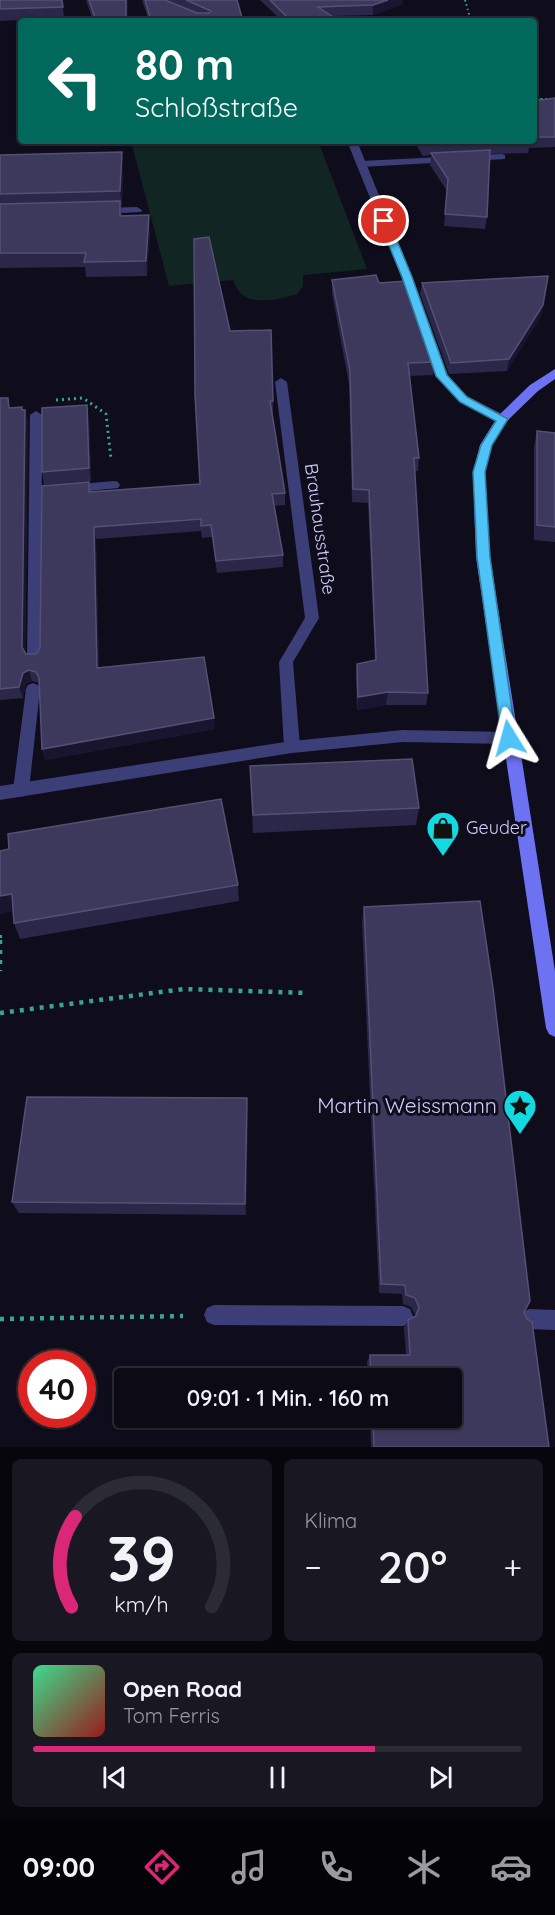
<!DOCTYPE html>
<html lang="de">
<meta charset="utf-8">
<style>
:root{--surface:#0b0a15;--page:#191822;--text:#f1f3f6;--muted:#9a9aa0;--line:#2b2b34;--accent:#db2777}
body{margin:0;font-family:Quicksand,sans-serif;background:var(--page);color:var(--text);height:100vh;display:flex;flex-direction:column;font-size:22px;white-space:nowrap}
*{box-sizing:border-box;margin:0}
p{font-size:20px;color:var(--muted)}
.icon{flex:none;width:33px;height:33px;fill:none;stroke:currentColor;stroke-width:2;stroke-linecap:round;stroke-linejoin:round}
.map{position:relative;height:1447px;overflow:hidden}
.sheet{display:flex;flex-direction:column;gap:12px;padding:12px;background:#06060c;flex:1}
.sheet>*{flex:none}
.hud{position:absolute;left:18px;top:18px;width:519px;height:126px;border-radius:6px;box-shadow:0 2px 4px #0004,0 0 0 2px var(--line);background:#00695c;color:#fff;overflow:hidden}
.speed{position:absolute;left:18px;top:1350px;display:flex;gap:12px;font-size:30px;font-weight:700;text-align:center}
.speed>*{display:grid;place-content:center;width:78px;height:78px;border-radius:50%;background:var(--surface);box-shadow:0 2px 4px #0004,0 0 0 2px var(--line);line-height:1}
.speed .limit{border:9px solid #d22;background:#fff;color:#111}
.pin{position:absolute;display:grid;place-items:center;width:51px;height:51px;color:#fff;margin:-26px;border:3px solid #fff;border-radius:50%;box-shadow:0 2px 6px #0007}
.me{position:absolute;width:66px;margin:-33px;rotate:352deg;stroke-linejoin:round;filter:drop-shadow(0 0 4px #0008)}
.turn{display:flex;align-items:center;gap:21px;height:126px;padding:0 18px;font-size:27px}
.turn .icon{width:78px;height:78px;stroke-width:2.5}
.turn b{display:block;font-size:42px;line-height:51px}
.big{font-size:45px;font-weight:600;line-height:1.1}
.sheet .card{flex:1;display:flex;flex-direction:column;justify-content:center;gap:9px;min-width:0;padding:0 21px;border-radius:9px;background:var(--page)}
.sheet .dial{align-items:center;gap:0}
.dial svg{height:156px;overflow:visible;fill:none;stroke:var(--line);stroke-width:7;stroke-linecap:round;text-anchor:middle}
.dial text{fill:var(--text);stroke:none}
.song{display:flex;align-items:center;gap:18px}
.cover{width:72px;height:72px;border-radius:9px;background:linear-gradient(135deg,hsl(150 70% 55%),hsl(0 70% 35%))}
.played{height:6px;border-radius:3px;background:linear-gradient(90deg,var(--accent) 70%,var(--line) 70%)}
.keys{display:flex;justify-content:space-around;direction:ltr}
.heat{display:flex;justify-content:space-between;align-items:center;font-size:33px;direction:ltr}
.sheet .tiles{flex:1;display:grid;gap:12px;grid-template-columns:1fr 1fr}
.card:last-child{grid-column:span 2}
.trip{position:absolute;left:114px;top:1368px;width:348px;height:60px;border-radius:6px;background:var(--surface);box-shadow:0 2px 4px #0004,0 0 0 2px var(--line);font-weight:600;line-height:60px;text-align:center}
.tab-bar{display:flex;height:96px;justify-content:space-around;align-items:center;background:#040408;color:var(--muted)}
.tab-bar .icon{width:42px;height:42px}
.tab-bar .active{color:var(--accent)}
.tab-bar b{font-size:27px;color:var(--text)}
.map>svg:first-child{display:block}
</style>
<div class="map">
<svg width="555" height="1447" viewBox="0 0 555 1447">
<rect width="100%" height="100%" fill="#0f0d1c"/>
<path fill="#112523" d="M 131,141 L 318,141 L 367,269 L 303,275 L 303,286 L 297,294 C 282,299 253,306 240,293 C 237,289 235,284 233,280 L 169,286 Z"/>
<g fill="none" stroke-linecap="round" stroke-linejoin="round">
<path stroke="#37a496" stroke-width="2" stroke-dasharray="1.5 3" stroke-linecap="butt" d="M 465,0 L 471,21
M 239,16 L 249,21
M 534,92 L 545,104
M 541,99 L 555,99"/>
<path stroke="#37a496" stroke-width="3" stroke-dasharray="2 4" stroke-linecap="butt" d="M 56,400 L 83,398 L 106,414 L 111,459"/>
<path stroke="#37a496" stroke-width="4" stroke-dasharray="3 4.5" stroke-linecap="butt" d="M 0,935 L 0,941"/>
<path stroke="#37a496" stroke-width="4.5" stroke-dasharray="4 6" stroke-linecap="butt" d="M 0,940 L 0,971
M 0,1013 L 184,989 L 308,993
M 0,1319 L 183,1316"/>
<path fill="#3c3e77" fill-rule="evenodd" d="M 502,154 L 505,155 L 505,159 L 361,167 L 356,164 L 361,161 Z
M 137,207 L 142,210 L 141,212 L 102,214 L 97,211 L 102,208 Z
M 281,378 L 287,382 L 319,618 L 293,662 L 300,747 L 297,751 L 292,753 L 287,751 L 284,747 L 279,662 L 305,618 L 275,382 Z
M 36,411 L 42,415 L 41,659 L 39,663 L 29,663 L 27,659 L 30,415 Z
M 114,481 L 118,482 L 120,485 L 118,488 L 70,493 L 64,489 L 70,485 Z
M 33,683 L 38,685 L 40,689 L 29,790 L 27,795 L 21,797 L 15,795 L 13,790 L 26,689 L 28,685 Z
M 214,1305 L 403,1306 L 410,1309 L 413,1316 L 410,1323 L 403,1326 L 214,1325 L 207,1322 L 204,1315 L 207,1308 Z
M 529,1309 L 555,1310 L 555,1330 L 529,1329 L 522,1326 L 519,1319 L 522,1312 Z"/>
<path fill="#3c3e77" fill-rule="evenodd" d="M 347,141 L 357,141 L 412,277 L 447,375 L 467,396 L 506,416 L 506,422 L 498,422 L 459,402 L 436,376 L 402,277 Z
M 403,730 L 509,732 L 514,734 L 517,738 L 514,742 L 509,744 L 403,742 L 292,753 L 0,800 L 0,786 L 292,741 Z"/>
<path fill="#6c72f2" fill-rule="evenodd" d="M 555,369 L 555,379 L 538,391 L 506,422 L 492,445 L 485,472 L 490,557 L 555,971 L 555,1037 L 549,1034 L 546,1028 L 476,557 L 473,472 L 480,445 L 498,416 L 530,385 Z"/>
</g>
<path fill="#2b2748" d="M 0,0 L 63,7 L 64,18 L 0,21 Z
M 86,0 L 128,0 L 127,21 L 93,21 Z
M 142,0 L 237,0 L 243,21 L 149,21 Z
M 260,0 L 403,0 L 403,4 L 373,15 L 332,16 L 339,21 L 282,21 Z
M 555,98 L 555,147 L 529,148 L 528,153 L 489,154 L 487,217 L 485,229 L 444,226 L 447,191 L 430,165 L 431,155 L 423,156 L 414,141 L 534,141 L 534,101 Z
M 0,155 L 123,166 L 122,205 L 121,205 L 122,216 L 150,230 L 147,276 L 86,277 L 85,267 L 0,268 Z
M 332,280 L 379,283 L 435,362 L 433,375 L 409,376 L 419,458 L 418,471 L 415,471 L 428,693 L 426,705 L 386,705 L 357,710 L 356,676 L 357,664 L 375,661 L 368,503 L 352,502 L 349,384 L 332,293 Z
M 422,283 L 543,305 L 541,316 L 507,371 L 449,374 L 420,294 Z
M 230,331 L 273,401 L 273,413 L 272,413 L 285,493 L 285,505 L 274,506 L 283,555 L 283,567 L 217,573 L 212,537 L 202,538 L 201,531 L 96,539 L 99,668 L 215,729 L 45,760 L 42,749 L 39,683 L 32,681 L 26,684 L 23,698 L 0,700 L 0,398 L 10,407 L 23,410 L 28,422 L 25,652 L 26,654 L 36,654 L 40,648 L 91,492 L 200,484 Z
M 89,417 L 91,481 L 44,485 L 42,472 Z
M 537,431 L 555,433 L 555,542 L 534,540 L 534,446 Z
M 250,766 L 419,808 L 416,825 L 253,833 Z
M 0,851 L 238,885 L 239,901 L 20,939 L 14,923 L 13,911 Z
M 364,907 L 524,1312 L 549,1447 L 371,1447 L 370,1418 L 452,1418 L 452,1378 L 368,1378 L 367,1362 L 370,1355 L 406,1355 L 404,1328 L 408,1320 L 415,1316 L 415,1315 L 411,1307 L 403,1304 L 402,1294 L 379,1293 L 362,922 Z
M 248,1111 L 246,1215 L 19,1213 L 12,1202 Z"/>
<path fill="#19152f" d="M 126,0 L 128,0 L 127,21 L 126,21 Z
M 388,0 L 403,0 L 403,4 L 373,15 L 373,5 Z
M 122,152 L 123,166 L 122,205 L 120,191 Z
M 149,215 L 150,230 L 147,276 L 146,261 Z
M 543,305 L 541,316 L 507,371 L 509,359 Z
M 87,405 L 89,417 L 91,481 L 89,468 Z
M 25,410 L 28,422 L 25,659 L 22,647 Z
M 94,527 L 96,539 L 99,679 L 97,668 Z
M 29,670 L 32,681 L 26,684 L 23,698 L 19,687 L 23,673 Z
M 388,692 L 386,705 L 357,710 L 358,697 Z
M 214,718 L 215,729 L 45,760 L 42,749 Z
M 12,894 L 18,910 L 0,914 L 0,896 Z
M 247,1098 L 248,1111 L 246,1215 L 245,1204 Z"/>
<path fill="#3d395c" stroke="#545075" stroke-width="1.5" d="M 0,0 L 62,0 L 63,7 L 0,9 Z
M 89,0 L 126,0 L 126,21 L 96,21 Z
M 145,0 L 165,0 L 197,13 L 209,13 L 211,11 L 186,0 L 237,0 L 243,21 L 151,21 Z
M 270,0 L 388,0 L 373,5 L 318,7 L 339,21 L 291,21 Z
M 555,98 L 555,137 L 534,137 L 534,101 Z
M 422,141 L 530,141 L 530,142 L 424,145 Z
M 490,150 L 487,217 L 445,214 L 448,179 L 431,153 Z
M 122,152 L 120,191 L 0,194 L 0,155 Z
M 120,201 L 120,216 L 149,215 L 146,261 L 84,262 L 86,253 L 0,253 L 0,204 Z
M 209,237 L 230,331 L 271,330 L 273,401 L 270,401 L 285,493 L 272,494 L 283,555 L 216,561 L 211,525 L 201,526 L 201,519 L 94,527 L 97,668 L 204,657 L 214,718 L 42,749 L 39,678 L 36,672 L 29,670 L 23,673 L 19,687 L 0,689 L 0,398 L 8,398 L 9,408 L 22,407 L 22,410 L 25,410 L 22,647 L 26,654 L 36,654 L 40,648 L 42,486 L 89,482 L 89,492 L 200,484 L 195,395 L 194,239 Z
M 376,275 L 379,283 L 407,281 L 435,362 L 408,363 L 419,458 L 414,458 L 428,693 L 388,692 L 358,697 L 357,664 L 376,660 L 369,490 L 353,489 L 350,371 L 332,280 Z
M 548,276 L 543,305 L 509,359 L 451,363 L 422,283 Z
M 87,405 L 89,468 L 42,472 L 42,408 Z
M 537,431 L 555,433 L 555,527 L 537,525 Z
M 412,759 L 419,808 L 253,815 L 250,766 Z
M 221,799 L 238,885 L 14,923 L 12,894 L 0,896 L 0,851 L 9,849 L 8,834 Z
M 480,901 L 493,988 L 530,1301 L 524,1312 L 527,1319 L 532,1322 L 549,1447 L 374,1447 L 373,1418 L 452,1418 L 452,1378 L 371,1378 L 370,1355 L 410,1355 L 408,1320 L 416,1316 L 419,1307 L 415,1298 L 406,1295 L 405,1285 L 381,1284 L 364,907 Z
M 27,1097 L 247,1098 L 245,1204 L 12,1202 Z"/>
<path fill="#4fc3f7" stroke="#337fa1" stroke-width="1.5" d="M 384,218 L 389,221 L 412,277 L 447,375 L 467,397 L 508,419 L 492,445 L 485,472 L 490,557 L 516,738 L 509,744 L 502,738 L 477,557 L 473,472 L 481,445 L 496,421 L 460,402 L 436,376 L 402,277 L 379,221 Z"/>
<defs>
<symbol id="shop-pin" viewBox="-11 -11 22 30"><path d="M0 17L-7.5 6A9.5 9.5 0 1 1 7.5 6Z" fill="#13d9e0" stroke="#0f0d1c"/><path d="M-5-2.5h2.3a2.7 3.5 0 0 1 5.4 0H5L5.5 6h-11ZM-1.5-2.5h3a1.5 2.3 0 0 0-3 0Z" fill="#111"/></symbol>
<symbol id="sight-pin" viewBox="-11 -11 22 30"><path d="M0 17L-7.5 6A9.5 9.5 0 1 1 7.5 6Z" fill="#13d9e0" stroke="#0f0d1c"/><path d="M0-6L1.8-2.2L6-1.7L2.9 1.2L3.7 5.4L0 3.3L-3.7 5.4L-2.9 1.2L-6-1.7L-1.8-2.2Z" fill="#111"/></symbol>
</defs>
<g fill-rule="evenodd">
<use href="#shop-pin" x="424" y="809" width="38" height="52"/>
<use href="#sight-pin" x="501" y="1087" width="38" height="52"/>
</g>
<g text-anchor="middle" stroke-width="6" stroke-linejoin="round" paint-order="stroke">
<g font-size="18" fill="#cfcdfb" stroke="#0f0d1c">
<text transform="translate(320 529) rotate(82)" y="6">Brauhausstraße</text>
</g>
<g font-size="18" fill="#cfcdfb" stroke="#0f0d1c" text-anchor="start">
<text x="466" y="834">Geuder</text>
</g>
<g font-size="21" fill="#cfcdfb" stroke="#0f0d1c" text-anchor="end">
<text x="497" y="1113">Martin Weissmann</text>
</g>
</g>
</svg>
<div class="speed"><div class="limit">40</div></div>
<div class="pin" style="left:384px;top:221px;background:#d93025"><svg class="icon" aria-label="arrive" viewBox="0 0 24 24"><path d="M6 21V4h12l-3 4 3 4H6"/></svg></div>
<svg class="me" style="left:509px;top:738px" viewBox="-20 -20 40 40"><path d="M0-17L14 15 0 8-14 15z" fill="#4fc3f7" stroke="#fff" stroke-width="4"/></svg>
<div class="trip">09:01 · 1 Min. · 160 m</div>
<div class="hud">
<div class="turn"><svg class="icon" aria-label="left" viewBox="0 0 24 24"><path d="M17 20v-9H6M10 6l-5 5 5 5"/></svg><div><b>80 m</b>Schloßstraße</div></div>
</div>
</div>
<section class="sheet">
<div class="tiles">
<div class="card dial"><svg viewBox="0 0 100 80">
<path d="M14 69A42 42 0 1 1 86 69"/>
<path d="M14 69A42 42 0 0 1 16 23" stroke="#db2777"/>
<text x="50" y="56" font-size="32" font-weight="700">39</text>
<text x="50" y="72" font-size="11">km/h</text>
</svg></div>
<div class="card"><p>Klima</p>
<div class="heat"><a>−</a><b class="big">20°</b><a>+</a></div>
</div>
<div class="card">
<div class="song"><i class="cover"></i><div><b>Open Road</b><p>Tom Ferris</p></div></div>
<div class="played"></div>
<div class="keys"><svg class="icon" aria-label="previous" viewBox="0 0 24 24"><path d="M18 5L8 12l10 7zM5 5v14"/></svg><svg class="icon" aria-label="pause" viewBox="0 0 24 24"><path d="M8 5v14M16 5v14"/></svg><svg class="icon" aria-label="next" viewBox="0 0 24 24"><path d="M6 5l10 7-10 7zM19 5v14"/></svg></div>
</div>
</div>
</section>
<nav class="tab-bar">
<b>09:00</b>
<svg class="icon active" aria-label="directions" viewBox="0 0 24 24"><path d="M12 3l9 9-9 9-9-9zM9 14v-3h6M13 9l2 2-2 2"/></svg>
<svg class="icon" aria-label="music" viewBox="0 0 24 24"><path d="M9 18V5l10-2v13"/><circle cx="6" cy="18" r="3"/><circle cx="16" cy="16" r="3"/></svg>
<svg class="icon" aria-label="phone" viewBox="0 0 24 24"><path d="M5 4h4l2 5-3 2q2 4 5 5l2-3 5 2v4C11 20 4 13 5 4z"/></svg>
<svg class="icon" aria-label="climate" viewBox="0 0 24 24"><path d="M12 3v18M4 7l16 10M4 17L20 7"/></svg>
<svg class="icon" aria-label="car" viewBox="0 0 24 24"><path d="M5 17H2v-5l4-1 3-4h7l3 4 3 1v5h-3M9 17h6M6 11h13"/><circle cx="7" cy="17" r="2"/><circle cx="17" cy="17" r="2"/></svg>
</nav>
